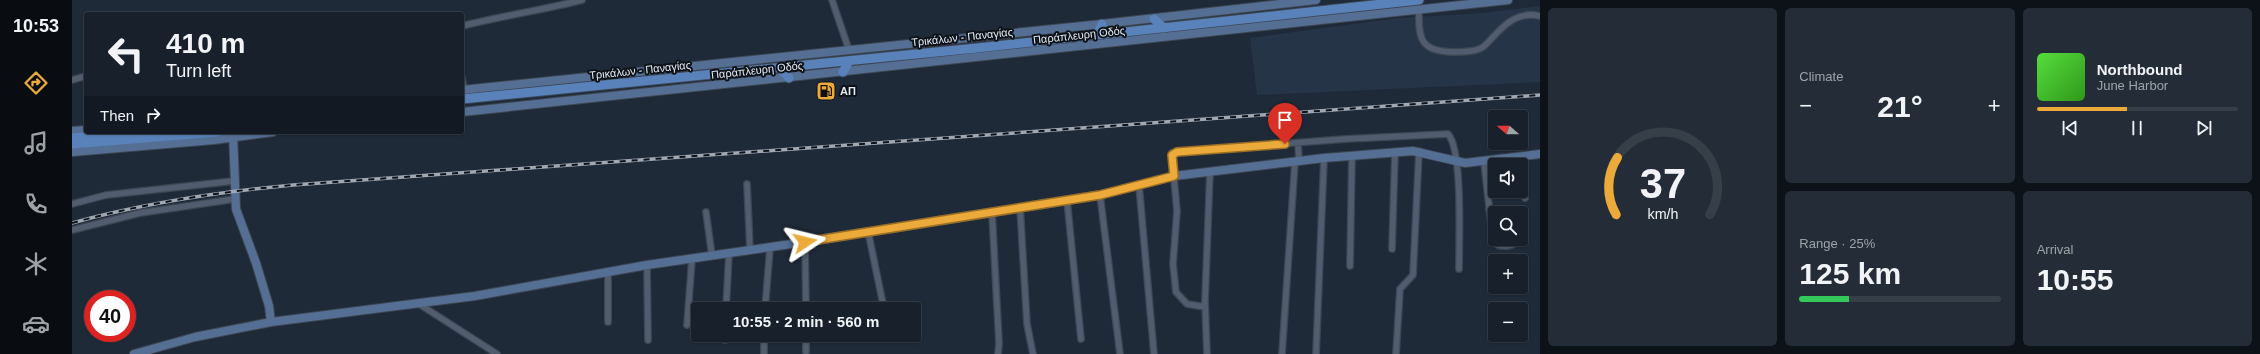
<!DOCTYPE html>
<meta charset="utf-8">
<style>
:root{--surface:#17202b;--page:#242d37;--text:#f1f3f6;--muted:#9ea3a9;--line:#363e47;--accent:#ebaa39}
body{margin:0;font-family:Arial,sans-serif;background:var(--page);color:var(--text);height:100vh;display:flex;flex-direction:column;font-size:15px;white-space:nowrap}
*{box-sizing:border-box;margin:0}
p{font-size:13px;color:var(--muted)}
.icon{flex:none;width:22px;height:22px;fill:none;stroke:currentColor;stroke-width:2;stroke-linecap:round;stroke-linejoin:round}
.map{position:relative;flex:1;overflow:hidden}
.sheet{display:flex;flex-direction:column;gap:8px;padding:8px;background:#0d1218;width:720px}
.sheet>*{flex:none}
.top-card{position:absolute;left:12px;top:12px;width:380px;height:122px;border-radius:4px;box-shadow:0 1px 3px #0004,0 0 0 1px var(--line);background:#17202b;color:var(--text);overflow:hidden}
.needle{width:26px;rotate:290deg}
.fabs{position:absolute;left:1416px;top:110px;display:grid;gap:8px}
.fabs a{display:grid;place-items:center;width:40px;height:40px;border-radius:4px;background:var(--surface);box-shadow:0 1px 3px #0004,0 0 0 1px var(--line);font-size:20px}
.speed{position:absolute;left:12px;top:290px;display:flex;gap:8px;font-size:20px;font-weight:700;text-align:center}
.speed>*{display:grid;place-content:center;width:52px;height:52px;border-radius:50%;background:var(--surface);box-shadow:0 1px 3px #0004,0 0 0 1px var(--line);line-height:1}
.speed .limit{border:6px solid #d22;background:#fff;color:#111}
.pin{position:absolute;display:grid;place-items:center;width:34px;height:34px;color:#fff;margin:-41px -17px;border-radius:50% 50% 50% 0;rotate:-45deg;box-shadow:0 0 4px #0007}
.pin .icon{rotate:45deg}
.me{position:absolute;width:44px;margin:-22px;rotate:80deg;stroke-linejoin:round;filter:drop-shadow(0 0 3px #0008)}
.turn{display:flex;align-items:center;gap:14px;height:84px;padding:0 16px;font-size:18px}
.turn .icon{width:52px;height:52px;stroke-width:2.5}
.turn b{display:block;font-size:28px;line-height:34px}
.then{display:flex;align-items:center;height:38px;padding:0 16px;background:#0003;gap:8px;font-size:15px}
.big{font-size:30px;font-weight:700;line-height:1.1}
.sheet .tile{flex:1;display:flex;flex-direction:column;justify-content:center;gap:6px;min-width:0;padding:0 14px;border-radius:6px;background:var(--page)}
.sheet .dial{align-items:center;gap:0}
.dial svg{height:104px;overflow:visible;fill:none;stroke:var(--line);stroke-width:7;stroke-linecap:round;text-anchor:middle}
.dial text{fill:var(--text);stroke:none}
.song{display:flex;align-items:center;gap:12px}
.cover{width:48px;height:48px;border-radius:6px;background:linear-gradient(135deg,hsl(110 70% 55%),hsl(110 70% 35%))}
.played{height:4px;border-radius:2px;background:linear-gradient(90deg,var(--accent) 45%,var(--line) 45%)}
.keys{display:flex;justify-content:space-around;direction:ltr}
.heat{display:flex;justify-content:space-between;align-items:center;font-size:22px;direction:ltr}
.charge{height:6px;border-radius:3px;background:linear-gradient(90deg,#34c759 25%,var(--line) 0)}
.sheet .tiles{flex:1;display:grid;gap:8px;grid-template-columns:repeat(3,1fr)}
.tile:first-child{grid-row:span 2}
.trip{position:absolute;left:619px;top:302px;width:230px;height:40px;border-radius:4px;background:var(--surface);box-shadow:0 1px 3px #0004,0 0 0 1px var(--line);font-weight:700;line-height:40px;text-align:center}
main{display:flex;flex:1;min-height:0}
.tab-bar{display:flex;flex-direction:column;width:72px;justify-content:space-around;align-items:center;background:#090d11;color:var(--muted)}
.tab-bar .icon{width:28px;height:28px}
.tab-bar .active{color:var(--accent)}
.tab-bar b{font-size:18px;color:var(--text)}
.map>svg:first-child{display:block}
</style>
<main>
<nav class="tab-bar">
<b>10:53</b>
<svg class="icon active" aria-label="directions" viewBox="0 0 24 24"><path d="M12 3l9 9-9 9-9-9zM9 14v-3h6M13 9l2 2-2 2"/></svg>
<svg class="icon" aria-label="music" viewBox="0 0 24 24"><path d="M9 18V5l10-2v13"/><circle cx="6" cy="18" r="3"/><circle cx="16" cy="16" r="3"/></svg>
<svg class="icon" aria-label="phone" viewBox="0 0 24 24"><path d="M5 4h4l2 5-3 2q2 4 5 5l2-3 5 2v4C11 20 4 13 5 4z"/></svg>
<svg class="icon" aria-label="climate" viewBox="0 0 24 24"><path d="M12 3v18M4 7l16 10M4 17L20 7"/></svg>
<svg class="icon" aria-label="car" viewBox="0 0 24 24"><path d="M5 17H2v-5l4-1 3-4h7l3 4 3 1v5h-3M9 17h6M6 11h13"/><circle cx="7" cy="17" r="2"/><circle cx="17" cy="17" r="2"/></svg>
</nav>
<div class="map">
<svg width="1468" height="354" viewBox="0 0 1468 354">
<rect width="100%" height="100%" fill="#1f2a39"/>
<path fill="#263448" d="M 1468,6 L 1468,82 L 1185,95 L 1178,38 L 1326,18 L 1411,13 Z"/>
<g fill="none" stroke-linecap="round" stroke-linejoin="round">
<defs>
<path id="street" d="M 760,0 L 777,50
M 1347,9 C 1346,40 1349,52 1383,52 C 1390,52 1400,52 1407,49 C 1413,47 1416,42 1421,37 C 1434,23 1447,11 1468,16
M 390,26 C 430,16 470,10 510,0
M 390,78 L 392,90
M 0,80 L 14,76
M 1226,143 L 1227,161
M 1412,162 L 1421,241 C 1427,249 1442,247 1448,239
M 675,184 L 678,250
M 1067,185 L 1082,354
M 1449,190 L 1453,198
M 1028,195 L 1048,354
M 995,200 L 1009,339
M 0,204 L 34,195 L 162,181
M 948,207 L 955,324 L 961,354
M 1417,209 L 1425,213
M 634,212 L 640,256
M 920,212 L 927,343 L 926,354
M 0,230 L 68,213 L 163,199
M 796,231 L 812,309
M 733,242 L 734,309
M 1320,249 L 1323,152
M 575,265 L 576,340
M 1278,266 L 1280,155
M 347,304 L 425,354
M 1133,307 L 1115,304 L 1104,292 L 1101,264 L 1105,211 L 1100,157 L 1100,153 L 1105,152 L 1273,139 L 1376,134 C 1391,150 1387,242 1387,269
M 654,309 L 657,253
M 693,309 L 698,248
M 536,322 L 536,272
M 842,323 L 843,322
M 615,325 L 620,259
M 692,335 L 692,354
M 734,335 L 734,352
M 653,340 L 653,335
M 1135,354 L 1133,301 L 1138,171
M 1210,354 L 1223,161
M 1244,354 L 1252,158
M 1324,354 L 1328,289 L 1341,275 L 1347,151"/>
<path id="secondary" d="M 390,90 L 1030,24 L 1244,0
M 390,112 L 1436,0
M 0,131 L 14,130
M 161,133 L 164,209 L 184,263 L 197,306 L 199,322
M 0,152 L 142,140 L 201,132
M 62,354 L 123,337 L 199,322 L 403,296 L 575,265 L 733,242 L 1028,195 L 1102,176 L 1252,158 L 1341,151 L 1393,163 L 1468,154"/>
<path id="primary" d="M 1082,19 L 1092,28
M 1025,35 L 1030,24
M 708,68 L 717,78
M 771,72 L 777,61
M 390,99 L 905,48 L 1347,0
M 0,138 L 67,132
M 0,144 L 145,132"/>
</defs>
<use href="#street" stroke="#3d4653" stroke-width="8"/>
<use href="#secondary" stroke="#3d4653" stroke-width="10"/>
<use href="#primary" stroke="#3d4653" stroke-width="11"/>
<use href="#street" stroke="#515d6e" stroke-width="5.5"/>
<use href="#secondary" stroke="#556f94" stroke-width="8"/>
<use href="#primary" stroke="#5982ba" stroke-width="9"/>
<defs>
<path id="rail" d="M 0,223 C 73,203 146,192 221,185 L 1468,95"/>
</defs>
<use href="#rail" stroke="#a0a8b4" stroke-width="3.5"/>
<use href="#rail" stroke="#0d1219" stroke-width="2" stroke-dasharray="6" stroke-linecap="butt"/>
</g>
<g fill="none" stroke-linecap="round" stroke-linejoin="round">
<defs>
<path id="route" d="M 733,242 L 1028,195 L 1102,176 L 1100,155 L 1105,152 L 1213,144"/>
</defs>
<use href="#route" stroke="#996e25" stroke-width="10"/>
<use href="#route" stroke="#ebaa39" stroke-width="7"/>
</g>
<defs>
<symbol id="fuel-square" viewBox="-11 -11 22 22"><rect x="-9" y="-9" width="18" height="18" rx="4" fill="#ebaa39" stroke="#0d1219"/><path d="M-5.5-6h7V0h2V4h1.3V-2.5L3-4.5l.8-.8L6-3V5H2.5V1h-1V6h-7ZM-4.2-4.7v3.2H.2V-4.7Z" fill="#111"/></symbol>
</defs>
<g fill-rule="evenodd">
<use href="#fuel-square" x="743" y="80" width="22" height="22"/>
</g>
<g text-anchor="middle" stroke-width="4" stroke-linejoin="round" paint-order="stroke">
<g font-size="11" fill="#e3eaf4" stroke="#0d1219">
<text transform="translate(1007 35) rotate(-6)" y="4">Παράπλευρη Οδός</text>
<text transform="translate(890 37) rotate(-6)" y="4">Τρικάλων - Παναγίας</text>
<text transform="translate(568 70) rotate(-6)" y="4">Τρικάλων - Παναγίας</text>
<text transform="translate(685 70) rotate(-6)" y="4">Παράπλευρη Οδός</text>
</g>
<g font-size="11" font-weight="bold" fill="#e3eaf4" stroke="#0d1219" text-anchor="start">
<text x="768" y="95">ΑΠ</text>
</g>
</g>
</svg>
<div class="fabs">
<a><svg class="needle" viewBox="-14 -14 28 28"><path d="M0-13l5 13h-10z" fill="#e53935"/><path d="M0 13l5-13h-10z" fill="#9ea3a9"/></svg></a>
<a><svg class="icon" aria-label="sound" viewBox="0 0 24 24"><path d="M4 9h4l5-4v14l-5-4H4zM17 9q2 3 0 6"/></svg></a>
<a><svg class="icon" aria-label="search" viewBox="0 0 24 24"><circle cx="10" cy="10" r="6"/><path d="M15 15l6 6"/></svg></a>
<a>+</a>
<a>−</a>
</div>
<div class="speed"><div class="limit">40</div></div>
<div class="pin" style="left:1213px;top:144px;background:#d93025"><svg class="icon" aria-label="arrive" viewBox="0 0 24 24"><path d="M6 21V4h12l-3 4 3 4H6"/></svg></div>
<svg class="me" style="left:733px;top:242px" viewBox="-20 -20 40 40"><path d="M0-17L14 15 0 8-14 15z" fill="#ebaa39" stroke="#fff" stroke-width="4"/></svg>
<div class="trip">10:55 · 2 min · 560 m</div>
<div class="top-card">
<div class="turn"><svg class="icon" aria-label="left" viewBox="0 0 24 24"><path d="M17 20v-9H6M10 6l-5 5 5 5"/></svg><div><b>410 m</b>Turn left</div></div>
<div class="then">Then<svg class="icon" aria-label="right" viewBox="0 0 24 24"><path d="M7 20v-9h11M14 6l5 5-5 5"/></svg></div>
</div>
</div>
<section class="sheet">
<div class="tiles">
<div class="tile dial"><svg viewBox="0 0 100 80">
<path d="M14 69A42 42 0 1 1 86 69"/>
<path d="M14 69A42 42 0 0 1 15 25" stroke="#ebaa39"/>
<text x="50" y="56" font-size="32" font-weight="700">37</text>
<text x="50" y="72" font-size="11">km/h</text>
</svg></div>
<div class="tile"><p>Climate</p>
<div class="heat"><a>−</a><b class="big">21°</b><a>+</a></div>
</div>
<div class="tile">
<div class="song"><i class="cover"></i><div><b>Northbound</b><p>June Harbor</p></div></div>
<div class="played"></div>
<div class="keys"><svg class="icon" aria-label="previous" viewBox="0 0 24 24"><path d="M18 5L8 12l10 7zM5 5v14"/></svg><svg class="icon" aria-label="pause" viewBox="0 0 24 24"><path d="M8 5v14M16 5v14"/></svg><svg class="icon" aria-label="next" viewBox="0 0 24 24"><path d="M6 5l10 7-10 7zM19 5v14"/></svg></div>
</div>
<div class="tile"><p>Range · 25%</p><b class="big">125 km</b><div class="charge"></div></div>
<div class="tile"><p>Arrival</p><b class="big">10:55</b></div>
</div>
</section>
</main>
